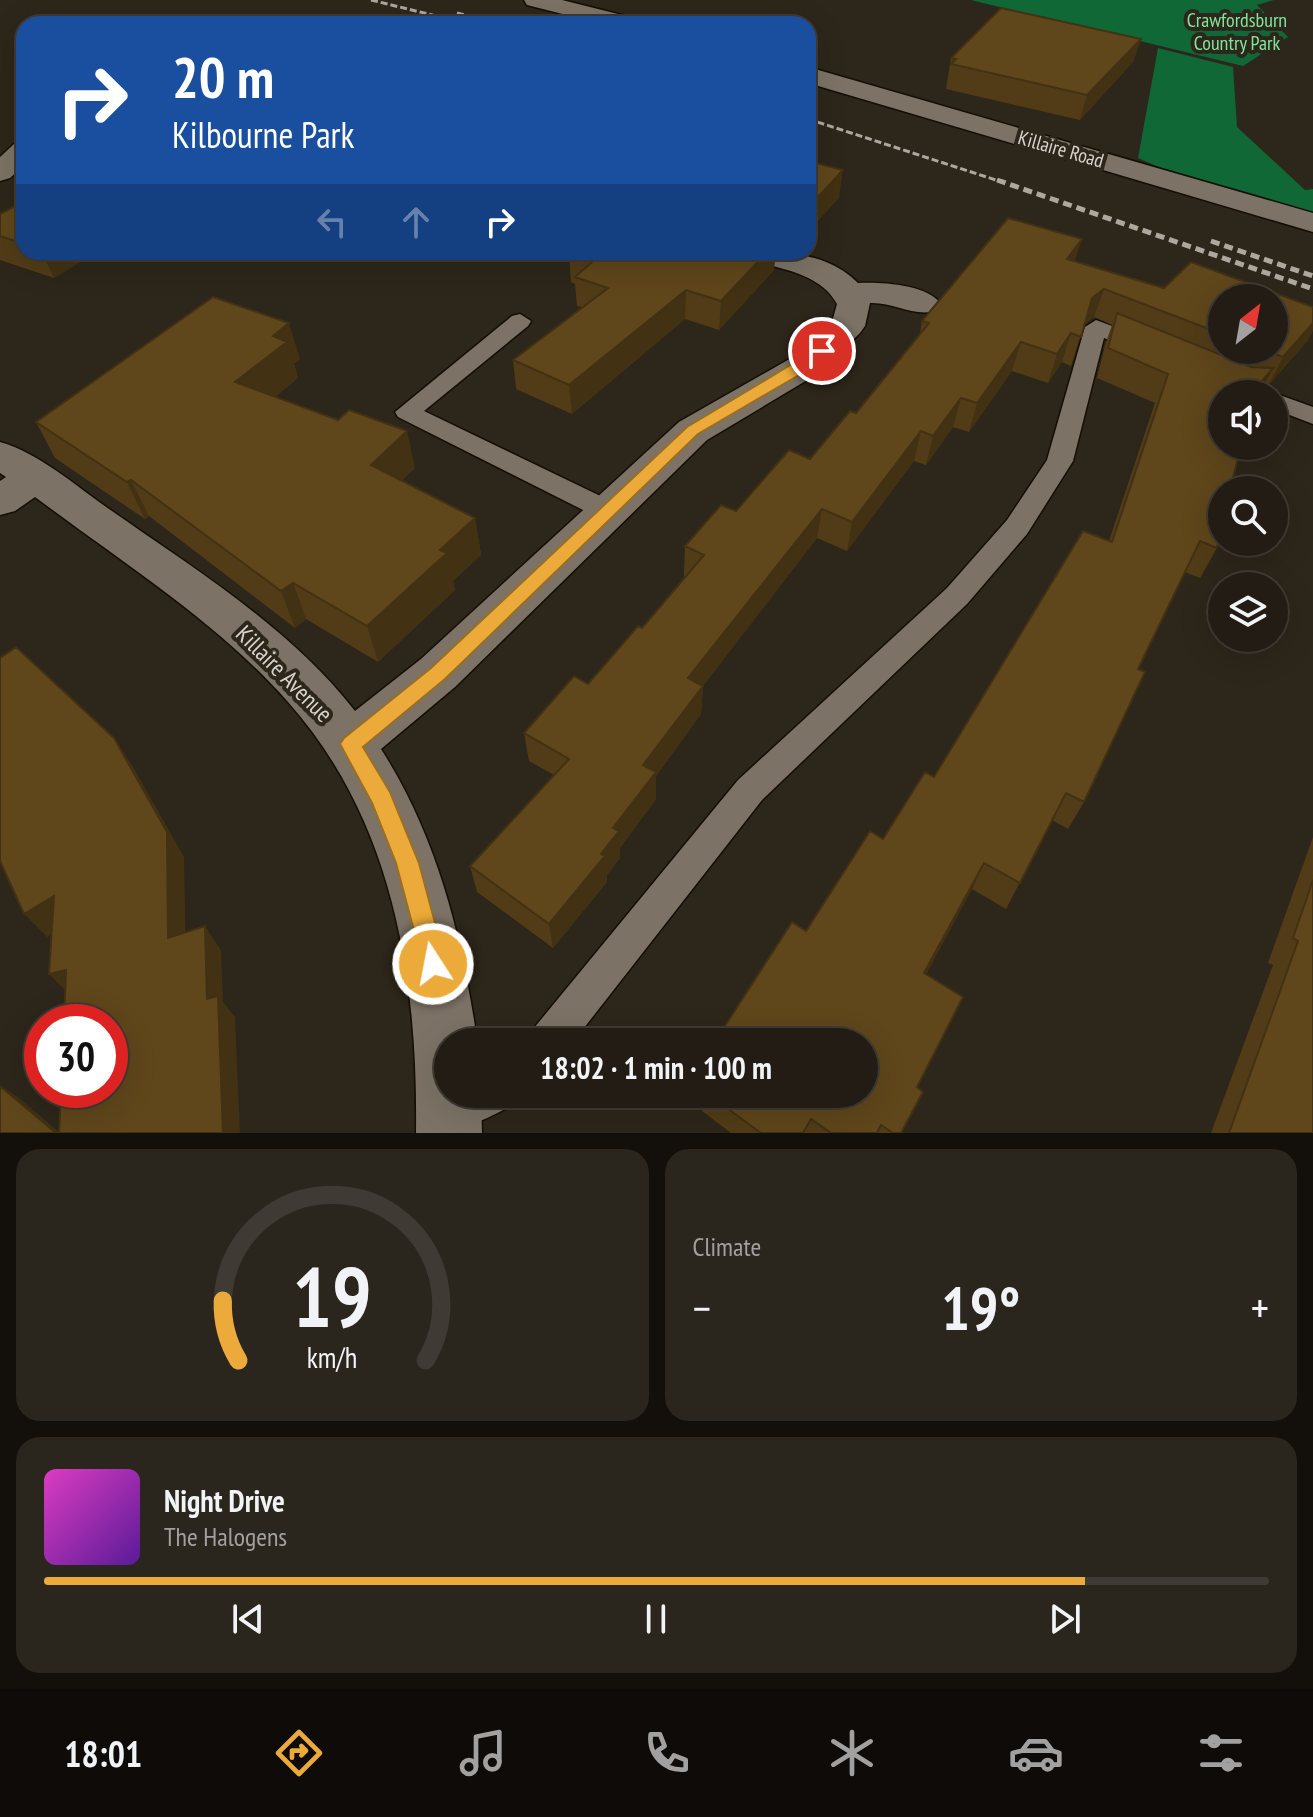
<!DOCTYPE html>
<meta charset="utf-8">
<style>
:root{--surface:#221c14;--page:#2a251d;--text:#f1f3f6;--muted:#a2a1a0;--line:#3f3a34;--accent:#ebaa39}
body{margin:0;font-family:"PT Sans Narrow",sans-serif;background:var(--page);color:var(--text);height:100vh;display:flex;flex-direction:column;font-size:30px;white-space:nowrap}
*{box-sizing:border-box;margin:0}
p{font-size:26px;color:var(--muted)}
.icon{flex:none;width:44px;height:44px;fill:none;stroke:currentColor;stroke-width:2;stroke-linecap:round;stroke-linejoin:round}
.map{position:relative;height:1133px;overflow:hidden}
.details{display:flex;flex-direction:column;gap:16px;padding:16px;background:#130f0b;flex:1}
.details>*{flex:none}
.hud{position:absolute;left:16px;top:16px;width:800px;height:244px;border-radius:24px;box-shadow:0 8px 32px #0002,0 0 0 2px var(--line);background:#1a4fa0;color:#fff;overflow:hidden}
.needle{width:52px;rotate:31deg}
.controls{position:absolute;left:1208px;top:284px;display:grid;gap:16px}
.controls a{display:grid;place-items:center;width:80px;height:80px;border-radius:50%;background:var(--surface);box-shadow:0 8px 32px #0002,0 0 0 2px var(--line);font-size:40px}
.speed{position:absolute;left:24px;top:1004px;display:flex;gap:16px;font-size:40px;font-weight:700;text-align:center}
.speed>*{display:grid;place-content:center;width:104px;height:104px;border-radius:50%;background:var(--surface);box-shadow:0 8px 32px #0002,0 0 0 2px var(--line);line-height:1}
.speed .limit{border:12px solid #d22;background:#fff;color:#111}
.pin{position:absolute;display:grid;place-items:center;width:68px;height:68px;color:#fff;margin:-34px;border:4px solid #fff;border-radius:50%;box-shadow:0 2px 8px #0007}
.me{position:absolute;width:88px;margin:-44px;rotate:349deg;stroke-linejoin:round;filter:drop-shadow(0 0 6px #0008)}
.turn{display:flex;align-items:center;gap:28px;height:168px;padding:0 24px;font-size:36px}
.turn .icon{width:104px;height:104px;stroke-width:2.5}
.turn b{display:block;font-size:56px;line-height:68px}
.lanes{display:flex;align-items:center;height:76px;padding:0 24px;background:#0003;justify-content:center;gap:40px;direction:ltr}
.lanes .off{opacity:.35}
.big{font-size:60px;font-weight:600;line-height:1.1}
.details .card{flex:1;display:flex;flex-direction:column;justify-content:center;gap:12px;min-width:0;padding:0 28px;border-radius:24px;background:var(--page)}
.details .dial{align-items:center;gap:0}
.dial svg{height:208px;overflow:visible;fill:none;stroke:var(--line);stroke-width:7;stroke-linecap:round;text-anchor:middle}
.dial text{fill:var(--text);stroke:none}
.song{display:flex;align-items:center;gap:24px}
.cover{width:96px;height:96px;border-radius:12px;background:linear-gradient(135deg,hsl(310 70% 55%),hsl(270 70% 35%))}
.played{height:8px;border-radius:4px;background:linear-gradient(90deg,var(--accent) 85%,var(--line) 85%)}
.keys{display:flex;justify-content:space-around;direction:ltr}
.heat{display:flex;justify-content:space-between;align-items:center;font-size:44px;direction:ltr}
.details .tiles{flex:1;display:grid;gap:16px;grid-template-columns:1fr 1fr}
.card:last-child{grid-column:span 2}
.trip{position:absolute;left:434px;top:1028px;width:444px;height:80px;border-radius:40px;background:var(--surface);box-shadow:0 8px 32px #0002,0 0 0 2px var(--line);font-weight:600;line-height:80px;text-align:center}
.menu{display:flex;height:128px;justify-content:space-around;align-items:center;background:#0e0b08;color:var(--muted)}
.menu .icon{width:56px;height:56px}
.menu .current{color:var(--accent)}
.menu b{font-size:36px;color:var(--text)}
.map>svg:first-child{display:block}
</style>
<div class="map">
<svg width="1313" height="1133" viewBox="0 0 1313 1133">
<rect width="100%" height="100%" fill="#2d261a"/>
<path fill="#0f6835" d="M 971,0 L 1274,0 L 1257,5 L 1288,37 L 1243,66 Z
M 1158,48 L 1233,67 L 1237,127 L 1305,190 L 1313,189 L 1313,219 L 1195,183 L 1138,158 Z"/>
<g fill="none" stroke-linecap="round" stroke-linejoin="round">
<defs>
<path id="lane" d="M 520,314 L 531,321 L 528,326 L 424,411 L 617,504 L 621,511 L 617,518 L 608,520 L 599,518 L 398,417 L 395,412 L 512,316 Z
M 1096,320 L 1152,341 L 1155,346 L 1152,351 L 1136,351 L 1104,338 L 1073,461 L 1027,534 L 967,604 L 762,800 L 573,1042 L 528,1042 L 534,1028 L 738,780 L 947,588 L 1007,520 L 1047,460 L 1085,327 Z
M 1274,393 L 1313,407 L 1313,424 L 1274,409 L 1274,394 L 1268,394 Z
M 449,1094 L 513,1094 L 507,1108 C 486,1119 459,1133 434,1131 L 428,1116 L 434,1101 Z"/>
<path id="street" d="M 524,0 L 562,0 L 638,19 L 642,24 L 602,24 L 527,5 Z
M 808,67 L 1313,213 L 1313,232 L 808,83 Z
M 24,142 L 24,165 L 10,178 L 0,181 L 0,157 L 14,144 Z
M 740,252 C 783,252 826,251 858,283 C 880,282 927,284 941,304 L 936,311 C 913,317 894,302 870,303 L 865,326 L 860,333 L 819,373 L 707,440 L 455,687 L 381,749 C 436,835 461,933 476,1033 L 477,1042 L 448,1042 L 448,1094 L 481,1094 L 482,1133 L 416,1133 C 418,979 394,821 288,702 C 222,627 134,570 54,511 L 35,497 L 15,511 L 0,515 L 0,481 L 6,477 L 0,473 L 0,442 C 39,453 76,486 109,509 C 196,570 289,627 355,711 L 421,659 L 679,422 L 793,357 L 832,322 L 837,304 C 820,272 776,268 745,259 Z"/>
</defs>
<use href="#lane" stroke="#150e05" stroke-width="3"/>
<use href="#street" stroke="#150e05" stroke-width="3"/>
<use href="#lane" fill="#7c7366" fill-rule="evenodd"/>
<use href="#street" fill="#7c7366" fill-rule="evenodd"/>
<path stroke="#ada79f" stroke-width="3" stroke-dasharray="7 3" stroke-linecap="butt" d="M 371,0 L 469,24
M 457,13 L 500,24
M 808,119 L 1002,182"/>
<path stroke="#ada79f" stroke-width="5" stroke-dasharray="9 5" stroke-linecap="butt" d="M 997,180 L 1313,289
M 1211,241 L 1313,276"/>
</g>
<path fill="#523c17" fill-rule="evenodd" d="M 1141,39 L 1133,62 L 1080,120 L 946,89 L 951,58 Z
M 24,201 L 24,252 L 97,252 L 54,278 L 0,260 L 0,214 Z
M 569,254 L 774,270 L 719,330 L 685,319 L 572,414 L 516,389 L 513,360 L 582,307 L 577,306 L 575,284 L 571,282 Z
M 1074,261 L 1164,288 L 1313,307 L 1313,330 L 1308,340 L 1268,386 L 1265,385 L 1260,394 L 1222,394 L 1217,548 L 1200,578 L 1185,572 L 1138,669 L 1084,802 L 1068,829 L 1052,820 L 1006,909 L 972,889 L 926,974 L 917,1087 L 901,1133 L 731,1133 L 702,1111 L 703,1094 L 864,1094 L 864,1042 L 719,1042 L 721,1032 L 934,777 L 1109,541 L 1155,403 L 1097,378 L 1106,342 L 1112,325 L 1094,317 L 1084,325 L 1071,366 L 1062,362 L 1048,383 L 1012,371 L 969,432 L 953,427 L 926,465 L 914,461 L 847,551 L 817,538 L 703,686 L 701,714 L 656,776 L 656,799 L 620,848 L 620,858 L 607,875 L 607,882 L 553,948 L 477,892 L 470,866 L 554,775 L 529,761 L 524,733 L 588,684 L 642,628 L 686,577 L 684,576 L 685,546 L 810,459 L 856,413 L 920,334 L 922,321 ZM 1222,298 L 1274,350 L 1222,350 Z
M 300,359 L 294,364 L 298,378 L 275,397 L 415,468 L 402,480 L 475,518 L 481,555 L 453,581 L 455,590 L 378,662 L 306,619 L 295,628 L 149,516 L 145,519 L 55,458 L 36,422 Z
M 1313,837 L 1313,1133 L 1211,1133 L 1273,965 L 1268,963 Z"/>
<path fill="#423113" d="M 1141,39 L 1133,62 L 1080,120 L 1087,95 Z
M 843,170 L 839,198 L 808,232 L 808,208 Z
M 1082,239 L 1073,267 L 1067,259 Z
M 42,252 L 97,252 L 54,278 Z
M 767,252 L 776,252 L 774,270 L 719,330 L 721,301 Z
M 1104,289 L 1094,317 L 1082,326 L 1092,298 Z
M 686,290 L 685,319 L 572,414 L 569,385 Z
M 289,323 L 300,359 L 294,364 L 298,378 L 248,419 L 235,382 L 273,336 Z
M 1313,323 L 1313,330 L 1308,340 L 1268,386 L 1283,357 Z
M 1071,333 L 1062,362 L 1048,383 L 1057,354 Z
M 1021,342 L 1012,371 L 969,432 L 977,403 Z
M 1273,368 L 1260,394 L 1252,394 L 1254,390 Z
M 961,398 L 953,427 L 926,465 L 933,436 Z
M 407,431 L 415,468 L 381,501 L 371,465 Z
M 921,431 L 914,461 L 847,551 L 852,522 Z
M 131,480 L 149,516 L 145,519 L 127,482 Z
M 822,509 L 817,538 L 703,686 L 701,714 L 656,776 L 656,799 L 620,848 L 620,858 L 607,875 L 607,882 L 553,948 L 549,924 L 601,854 L 643,765 L 688,678 Z
M 475,518 L 481,555 L 453,581 L 455,590 L 378,662 L 367,626 L 440,550 Z
M 293,583 L 306,619 L 295,628 L 281,591 Z
M 114,738 L 132,765 L 184,857 L 186,961 L 168,938 Z
M 984,863 L 972,889 L 914,997 L 924,973 Z
M 54,896 L 76,920 L 47,937 L 24,914 Z
M 205,926 L 221,950 L 223,1002 L 235,1017 L 240,1133 L 223,1133 L 207,999 Z
M 66,970 L 72,997 L 49,974 Z
M 0,1085 L 19,1098 L 60,1133 L 56,1133 Z"/>
<path fill="#5f461b" stroke="#423113" stroke-width="2" d="M 1001,8 L 1141,39 L 1087,95 L 951,64 L 956,59 L 951,58 Z
M 808,161 L 843,170 L 808,208 Z
M 24,201 L 24,244 L 0,236 L 0,214 Z
M 1008,218 L 1082,239 L 1067,259 L 1164,288 L 1191,262 L 1313,307 L 1313,323 L 1283,357 L 1264,350 L 1274,350 L 1274,298 L 1222,298 L 1222,334 L 1104,289 L 1092,298 L 1081,337 L 1071,333 L 1057,354 L 1021,342 L 977,403 L 961,398 L 933,436 L 921,431 L 852,522 L 822,509 L 688,678 L 703,686 L 643,765 L 656,772 L 613,828 L 619,831 L 601,854 L 605,856 L 549,924 L 470,866 L 569,759 L 524,733 L 574,676 L 588,684 L 638,626 L 642,628 L 704,555 L 685,546 L 721,505 L 736,511 L 789,450 L 810,459 L 850,411 L 856,413 L 929,323 L 922,321 Z
M 570,252 L 767,252 L 721,301 L 686,290 L 569,385 L 513,360 L 608,288 L 575,277 L 593,261 L 569,254 Z
M 213,297 L 289,323 L 273,336 L 287,342 L 235,382 L 338,420 L 349,410 L 407,431 L 371,465 L 475,518 L 440,550 L 447,553 L 367,626 L 293,583 L 281,591 L 131,480 L 127,482 L 36,422 Z
M 1117,313 L 1251,367 L 1273,368 L 1254,390 L 1253,394 L 1222,394 L 1222,446 L 1241,446 L 1230,490 L 1222,490 L 1222,525 L 1217,548 L 1200,541 L 1138,669 L 1145,672 L 1084,802 L 1066,793 L 1020,883 L 984,863 L 924,973 L 963,997 L 917,1087 L 923,1092 L 901,1133 L 893,1133 L 881,1125 L 877,1133 L 831,1133 L 811,1119 L 803,1133 L 761,1133 L 708,1094 L 864,1094 L 864,1042 L 735,1042 L 721,1032 L 792,922 L 806,931 L 870,831 L 883,839 L 925,772 L 934,777 L 1083,531 L 1112,542 L 1168,374 L 1108,348 Z
M 16,647 L 114,738 L 167,832 L 168,938 L 205,926 L 207,999 L 218,996 L 223,1133 L 59,1133 L 61,1090 L 110,1090 L 110,1022 L 64,1022 L 66,970 L 49,974 L 54,896 L 24,914 L 0,861 L 0,658 Z
M 1313,880 L 1313,1133 L 1229,1133 L 1298,941 L 1293,938 Z
M 0,1086 L 56,1133 L 0,1133 Z"/>
<path fill="#ebaa39" stroke="#996e25" stroke-width="2" d="M 822,346 L 829,351 L 811,368 L 698,434 L 445,679 L 363,747 L 390,792 L 419,863 L 446,964 L 442,972 L 433,976 L 425,972 L 396,863 L 372,803 L 340,744 L 344,738 L 431,668 L 687,427 Z"/>
<g text-anchor="middle" stroke-width="8" stroke-linejoin="round" paint-order="stroke">
<g font-size="20" fill="#7ee79d" stroke="#2d261a">
<text x="1237" y="27">Crawfordsburn<tspan x="1237" dy="23">Country Park</tspan></text>
</g>
<g font-size="20" fill="#d8d3cc" stroke="#2d261a">
<text transform="translate(1061 149) rotate(16)" y="7">Killaire Road</text>
</g>
<g font-size="24" fill="#d8d3cc" stroke="#2d261a">
<text transform="translate(284 674) rotate(45)" y="8">Killaire Avenue</text>
</g>
</g>
</svg>
<div class="controls">
<a><svg class="needle" viewBox="-14 -14 28 28"><path d="M0-13l5 13h-10z" fill="#e53935"/><path d="M0 13l5-13h-10z" fill="#a2a1a0"/></svg></a>
<a><svg class="icon" aria-label="sound" viewBox="0 0 24 24"><path d="M4 9h4l5-4v14l-5-4H4zM17 9q2 3 0 6"/></svg></a>
<a><svg class="icon" aria-label="search" viewBox="0 0 24 24"><circle cx="10" cy="10" r="6"/><path d="M15 15l6 6"/></svg></a>
<a><svg class="icon" aria-label="layers" viewBox="0 0 24 24"><path d="M12 4l9 5-9 5-9-5zM3 14l9 5 9-5"/></svg></a>
</div>
<div class="speed"><div class="limit">30</div></div>
<div class="pin" style="left:822px;top:351px;background:#d93025"><svg class="icon" aria-label="arrive" viewBox="0 0 24 24"><path d="M6 21V4h12l-3 4 3 4H6"/></svg></div>
<svg class="me" style="left:433px;top:964px" viewBox="-20 -20 40 40"><circle r="17" fill="#ebaa39" stroke="#fff" stroke-width="3"/><path d="M0-11L8 9 0 5-8 9z" fill="#fff"/></svg>
<div class="trip">18:02 · 1 min · 100 m</div>
<div class="hud">
<div class="turn"><svg class="icon" aria-label="right" viewBox="0 0 24 24"><path d="M7 20v-9h11M14 6l5 5-5 5"/></svg><div><b>20 m</b>Kilbourne Park</div></div>
<div class="lanes"><svg class="icon off" aria-label="left" viewBox="0 0 24 24"><path d="M17 20v-9H6M10 6l-5 5 5 5"/></svg><svg class="icon off" aria-label="ahead" viewBox="0 0 24 24"><path d="M12 20V5M6 11l6-6 6 6"/></svg><svg class="icon" aria-label="right" viewBox="0 0 24 24"><path d="M7 20v-9h11M14 6l5 5-5 5"/></svg></div>
</div>
</div>
<section class="details">
<div class="tiles">
<div class="card dial"><svg viewBox="0 0 100 80">
<path d="M14 69A42 42 0 1 1 86 69"/>
<path d="M14 69A42 42 0 0 1 8 46" stroke="#ebaa39"/>
<text x="50" y="56" font-size="32" font-weight="700">19</text>
<text x="50" y="72" font-size="11">km/h</text>
</svg></div>
<div class="card"><p>Climate</p>
<div class="heat"><a>−</a><b class="big">19°</b><a>+</a></div>
</div>
<div class="card">
<div class="song"><i class="cover"></i><div><b>Night Drive</b><p>The Halogens</p></div></div>
<div class="played"></div>
<div class="keys"><svg class="icon" aria-label="previous" viewBox="0 0 24 24"><path d="M18 5L8 12l10 7zM5 5v14"/></svg><svg class="icon" aria-label="pause" viewBox="0 0 24 24"><path d="M8 5v14M16 5v14"/></svg><svg class="icon" aria-label="next" viewBox="0 0 24 24"><path d="M6 5l10 7-10 7zM19 5v14"/></svg></div>
</div>
</div>
</section>
<nav class="menu">
<b>18:01</b>
<svg class="icon current" aria-label="directions" viewBox="0 0 24 24"><path d="M12 3l9 9-9 9-9-9zM9 14v-3h6M13 9l2 2-2 2"/></svg>
<svg class="icon" aria-label="music" viewBox="0 0 24 24"><path d="M9 18V5l10-2v13"/><circle cx="6" cy="18" r="3"/><circle cx="16" cy="16" r="3"/></svg>
<svg class="icon" aria-label="phone" viewBox="0 0 24 24"><path d="M5 4h4l2 5-3 2q2 4 5 5l2-3 5 2v4C11 20 4 13 5 4z"/></svg>
<svg class="icon" aria-label="climate" viewBox="0 0 24 24"><path d="M12 3v18M4 7l16 10M4 17L20 7"/></svg>
<svg class="icon" aria-label="car" viewBox="0 0 24 24"><path d="M5 17H2v-5l4-1 3-4h7l3 4 3 1v5h-3M9 17h6M6 11h13"/><circle cx="7" cy="17" r="2"/><circle cx="17" cy="17" r="2"/></svg>
<svg class="icon" aria-label="filters" viewBox="0 0 24 24"><path d="M4 7h16M4 17h16"/><circle cx="9" cy="7" r="2"/><circle cx="15" cy="17" r="2"/></svg>
</nav>
